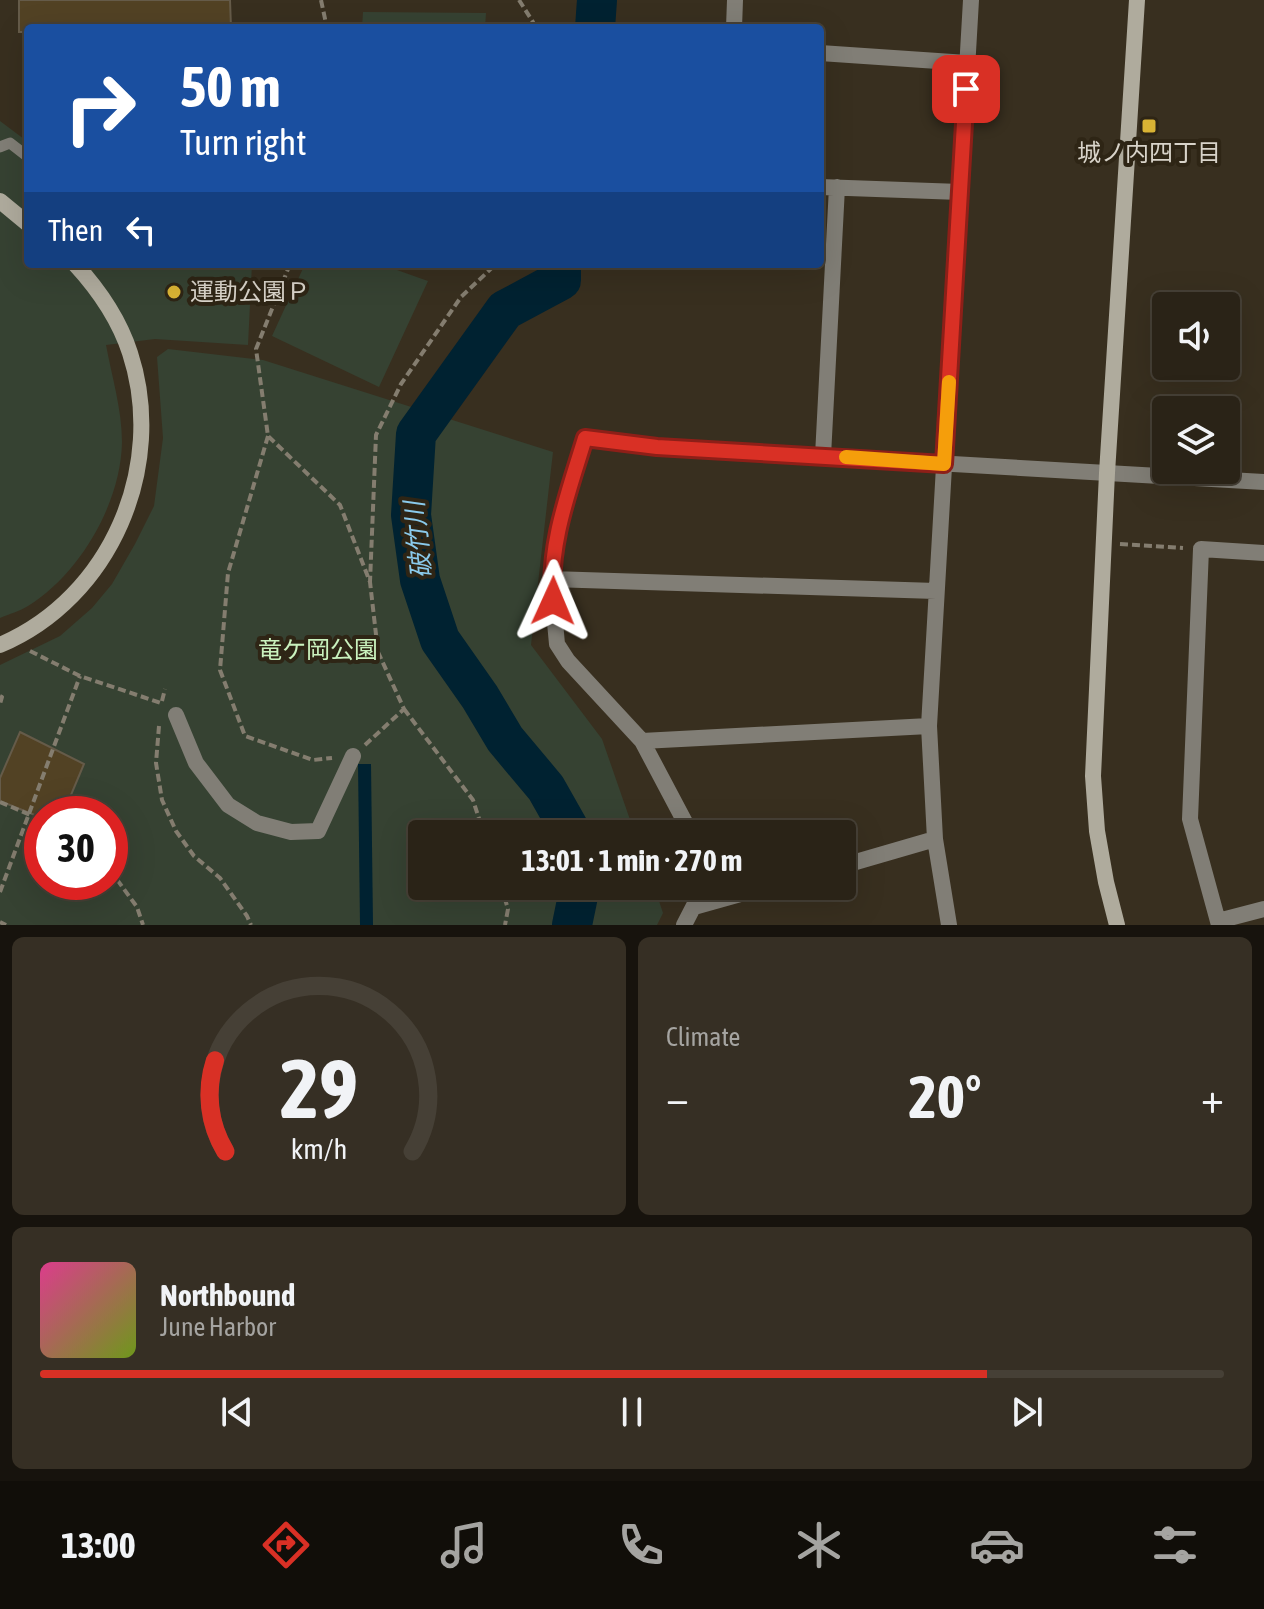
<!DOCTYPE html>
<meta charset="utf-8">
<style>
:root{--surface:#2a2317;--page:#362f24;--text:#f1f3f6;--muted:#a5a4a1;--line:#464036;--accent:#d93025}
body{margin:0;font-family:"Asap Condensed","Noto Sans JP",sans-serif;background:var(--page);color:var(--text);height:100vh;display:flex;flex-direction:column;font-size:30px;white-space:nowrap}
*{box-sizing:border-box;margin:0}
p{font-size:26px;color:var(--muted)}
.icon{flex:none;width:44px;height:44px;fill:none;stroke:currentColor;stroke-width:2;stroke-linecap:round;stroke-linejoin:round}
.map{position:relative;height:925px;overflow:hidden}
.sheet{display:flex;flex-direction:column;gap:12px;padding:12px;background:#17130d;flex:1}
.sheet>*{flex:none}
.top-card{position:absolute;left:24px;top:24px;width:800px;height:244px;border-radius:8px;box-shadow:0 8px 32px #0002,0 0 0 2px var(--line);background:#1a4fa0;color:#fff;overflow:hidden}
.tools{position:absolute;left:1152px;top:292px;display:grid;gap:16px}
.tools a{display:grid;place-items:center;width:88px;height:88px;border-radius:8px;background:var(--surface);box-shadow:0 8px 32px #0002,0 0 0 2px var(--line);font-size:40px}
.speed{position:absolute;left:24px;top:796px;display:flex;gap:16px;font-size:40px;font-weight:700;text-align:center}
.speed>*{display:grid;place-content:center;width:104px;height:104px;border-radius:50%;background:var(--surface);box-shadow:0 8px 32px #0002,0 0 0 2px var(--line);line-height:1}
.speed .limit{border:12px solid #d22;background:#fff;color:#111}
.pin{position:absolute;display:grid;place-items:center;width:68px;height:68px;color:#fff;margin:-34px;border-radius:16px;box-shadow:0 4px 12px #0006}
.me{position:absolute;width:88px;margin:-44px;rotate:1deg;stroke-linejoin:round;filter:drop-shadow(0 0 6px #0008)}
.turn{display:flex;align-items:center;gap:28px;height:168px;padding:0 24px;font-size:36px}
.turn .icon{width:104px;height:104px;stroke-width:2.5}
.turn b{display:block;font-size:56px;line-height:68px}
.then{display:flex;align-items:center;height:76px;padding:0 24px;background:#0003;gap:16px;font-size:30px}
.big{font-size:60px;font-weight:700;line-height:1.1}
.sheet .card{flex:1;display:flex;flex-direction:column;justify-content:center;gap:12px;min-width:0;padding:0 28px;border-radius:12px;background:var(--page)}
.sheet .dial{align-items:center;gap:0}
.dial svg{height:208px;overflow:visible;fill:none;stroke:var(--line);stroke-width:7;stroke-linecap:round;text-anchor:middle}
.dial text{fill:var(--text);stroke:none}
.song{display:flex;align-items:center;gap:24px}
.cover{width:96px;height:96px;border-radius:12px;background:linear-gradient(135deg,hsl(330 70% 55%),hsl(80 70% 35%))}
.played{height:8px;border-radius:4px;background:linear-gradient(90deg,var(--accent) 80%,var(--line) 80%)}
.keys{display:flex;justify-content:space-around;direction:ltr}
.heat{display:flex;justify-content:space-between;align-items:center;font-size:44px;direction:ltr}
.sheet .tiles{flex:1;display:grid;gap:12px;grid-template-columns:1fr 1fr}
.card:last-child{grid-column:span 2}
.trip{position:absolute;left:408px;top:820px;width:448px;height:80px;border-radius:8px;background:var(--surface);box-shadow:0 8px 32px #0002,0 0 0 2px var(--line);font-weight:700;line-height:80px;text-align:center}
.tab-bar{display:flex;height:128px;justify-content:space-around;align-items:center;background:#110e09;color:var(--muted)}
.tab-bar .icon{width:56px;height:56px}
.tab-bar .active{color:var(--accent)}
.tab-bar b{font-size:36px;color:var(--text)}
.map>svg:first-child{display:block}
</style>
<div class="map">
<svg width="1264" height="925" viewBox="0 0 1264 925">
<rect width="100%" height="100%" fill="#382f1f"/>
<path fill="#364232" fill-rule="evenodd" d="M 363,12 L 486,13 L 485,28 L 362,28 Z
M 0,121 L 28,142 L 28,264 L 252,264 L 248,345 L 155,339 L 106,345 C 112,377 122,410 122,442 C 121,503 80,574 28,606 C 20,611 9,614 0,618 Z
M 305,264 L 380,264 L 428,281 L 379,387 L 272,336 Z
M 168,349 L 263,360 L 553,452 L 531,645 L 602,739 L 635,834 L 422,834 L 422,886 L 654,886 L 663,913 L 657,925 L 0,925 L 0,665 L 60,636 L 92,608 L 112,584 L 135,544 L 154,506 L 163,438 L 157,357 ZM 42,814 L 110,814 L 110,882 L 42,882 Z"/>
<path fill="#002231" d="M 358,764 L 371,764 L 373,925 L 360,925 Z"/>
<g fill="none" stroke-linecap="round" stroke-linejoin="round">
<path stroke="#002231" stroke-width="40" d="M 595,28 L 597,0
M 561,264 L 561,280 L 505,310 L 416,434 L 411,515 L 420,580 L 440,640 L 480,697 L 505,739 L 546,788 L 572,834
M 572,925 L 580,886"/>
</g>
<path fill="#524224" stroke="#655b49" stroke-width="2" d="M 19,0 L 230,0 L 231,28 L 28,28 L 28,32 L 19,32 Z
M 20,732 L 84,764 L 63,814 L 42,814 L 42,818 L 0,801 L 0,778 Z"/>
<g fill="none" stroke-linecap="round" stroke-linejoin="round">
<path stroke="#847d6f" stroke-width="4" stroke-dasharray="8 4" stroke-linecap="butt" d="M 321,0 L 327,28
M 519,0 L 533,22 L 531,28
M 290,264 L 256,349 L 268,436 L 340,505 L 370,582 L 376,435 L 401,384 L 461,297 L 496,264
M 268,436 L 228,573 L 220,670 L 245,736 L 313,760 L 332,758
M 1120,544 L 1183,548
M 30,651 L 80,676 L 161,703
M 0,696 L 2,697 L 0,704
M 162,701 L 165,689
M 404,709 L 473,800 L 484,834
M 159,726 L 156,763 L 162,800 L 176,831 L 194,856 L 220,878 L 247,916 L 251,925
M 365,745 L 404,709 L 378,652 L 370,582
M 0,802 L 42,820
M 110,870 L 137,907 L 143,925
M 501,886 L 508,909 L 505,925
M 0,892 L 80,676
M 0,922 L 6,925"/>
<path stroke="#817e76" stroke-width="11" d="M 0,147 L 10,143 L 28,157"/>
<path stroke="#817e76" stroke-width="16" d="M 734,28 L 735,0
M 820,53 L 967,63
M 820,187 L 960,192
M 823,456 L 837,187
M 551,579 L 936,591
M 176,715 L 196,763 L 228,805 L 257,823 L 291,832 L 318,831 L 353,756
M 642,741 L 929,726
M 688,834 L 687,826 L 642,741 L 568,661 L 557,644 L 551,579 L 560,522 L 585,438 L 657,447 L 1264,482
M 842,866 L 935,839
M 694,907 L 769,886
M 1218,921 L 1264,909
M 684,925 L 700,894 L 698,886
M 949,925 L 935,839 L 929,726 L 971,0
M 1219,925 L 1190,819 L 1201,549 L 1264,553"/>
<path stroke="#afab9d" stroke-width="16" d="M 0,201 L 28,224
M 0,645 C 111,598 167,466 130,353 C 119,319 99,290 75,264
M 1117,925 L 1106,882 L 1097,831 L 1093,776 L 1107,473 L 1137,0"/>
</g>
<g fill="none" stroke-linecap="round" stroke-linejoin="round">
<defs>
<path id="route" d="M 553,601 C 548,545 569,491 585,438 L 657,447 L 944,464 L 966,89"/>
</defs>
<use href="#route" stroke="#8d1f18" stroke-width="20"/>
<use href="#route" stroke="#d93025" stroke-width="14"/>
<path stroke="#f59e0b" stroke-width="14" d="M 846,457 L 944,464 L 949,382"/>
</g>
<g fill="#d9b334" stroke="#2e2515" stroke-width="3">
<rect x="1141" y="118" width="16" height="16" rx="4"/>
<circle cx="174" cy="292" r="8"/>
</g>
<g text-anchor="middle" stroke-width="8" stroke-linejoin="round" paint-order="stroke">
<g font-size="24" fill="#d8d3c9" stroke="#2e2515">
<text x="1149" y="161">城ノ内四丁目</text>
<text x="190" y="300" text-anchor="start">運動公園Ｐ</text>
</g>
<g font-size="24" fill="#caf2be" stroke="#2e2515">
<text x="318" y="658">竜ケ岡公園</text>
</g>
<g font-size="26" font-style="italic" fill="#8acaeb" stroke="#2e2515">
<text transform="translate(418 540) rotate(-96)" y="9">破竹川</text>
</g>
</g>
</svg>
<div class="tools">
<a><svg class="icon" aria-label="sound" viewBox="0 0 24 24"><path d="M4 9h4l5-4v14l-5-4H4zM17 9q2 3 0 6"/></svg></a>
<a><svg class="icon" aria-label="layers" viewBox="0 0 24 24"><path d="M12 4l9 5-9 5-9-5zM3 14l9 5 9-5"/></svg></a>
</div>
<div class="speed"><div class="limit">30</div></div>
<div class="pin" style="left:966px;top:89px;background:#d93025"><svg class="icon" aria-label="arrive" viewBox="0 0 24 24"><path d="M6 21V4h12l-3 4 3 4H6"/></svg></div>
<svg class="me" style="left:553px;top:601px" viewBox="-20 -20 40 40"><path d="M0-17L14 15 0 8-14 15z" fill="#d93025" stroke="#fff" stroke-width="4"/></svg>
<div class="trip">13:01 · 1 min · 270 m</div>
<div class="top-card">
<div class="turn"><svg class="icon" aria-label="right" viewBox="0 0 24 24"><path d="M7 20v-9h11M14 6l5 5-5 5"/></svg><div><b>50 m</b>Turn right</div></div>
<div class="then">Then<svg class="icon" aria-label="left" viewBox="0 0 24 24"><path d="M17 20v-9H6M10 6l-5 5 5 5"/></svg></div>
</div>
</div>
<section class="sheet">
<div class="tiles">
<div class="card dial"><svg viewBox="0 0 100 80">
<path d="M14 69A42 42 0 1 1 86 69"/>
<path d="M14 69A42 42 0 0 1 10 34" stroke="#d93025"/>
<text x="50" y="56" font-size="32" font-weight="700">29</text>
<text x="50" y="72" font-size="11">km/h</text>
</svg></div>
<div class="card"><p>Climate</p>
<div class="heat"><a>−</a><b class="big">20°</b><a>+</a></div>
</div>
<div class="card">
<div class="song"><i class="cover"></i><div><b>Northbound</b><p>June Harbor</p></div></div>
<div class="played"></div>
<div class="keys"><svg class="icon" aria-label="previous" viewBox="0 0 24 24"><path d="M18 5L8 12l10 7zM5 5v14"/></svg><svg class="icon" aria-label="pause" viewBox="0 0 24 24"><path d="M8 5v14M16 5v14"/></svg><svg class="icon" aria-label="next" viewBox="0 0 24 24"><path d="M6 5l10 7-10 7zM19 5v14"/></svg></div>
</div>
</div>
</section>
<nav class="tab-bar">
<b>13:00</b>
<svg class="icon active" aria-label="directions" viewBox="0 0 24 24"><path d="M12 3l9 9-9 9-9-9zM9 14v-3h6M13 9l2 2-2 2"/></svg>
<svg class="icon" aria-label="music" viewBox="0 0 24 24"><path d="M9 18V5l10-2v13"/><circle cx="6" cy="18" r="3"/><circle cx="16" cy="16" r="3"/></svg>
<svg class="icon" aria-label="phone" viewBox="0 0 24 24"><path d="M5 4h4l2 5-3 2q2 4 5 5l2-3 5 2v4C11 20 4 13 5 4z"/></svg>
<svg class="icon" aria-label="climate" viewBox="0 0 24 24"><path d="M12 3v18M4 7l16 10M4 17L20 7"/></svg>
<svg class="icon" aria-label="car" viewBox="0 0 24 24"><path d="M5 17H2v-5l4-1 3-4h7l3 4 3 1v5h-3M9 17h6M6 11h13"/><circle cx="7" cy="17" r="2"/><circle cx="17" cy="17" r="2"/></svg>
<svg class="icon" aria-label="filters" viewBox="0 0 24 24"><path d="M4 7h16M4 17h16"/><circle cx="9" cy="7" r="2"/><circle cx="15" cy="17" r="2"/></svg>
</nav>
